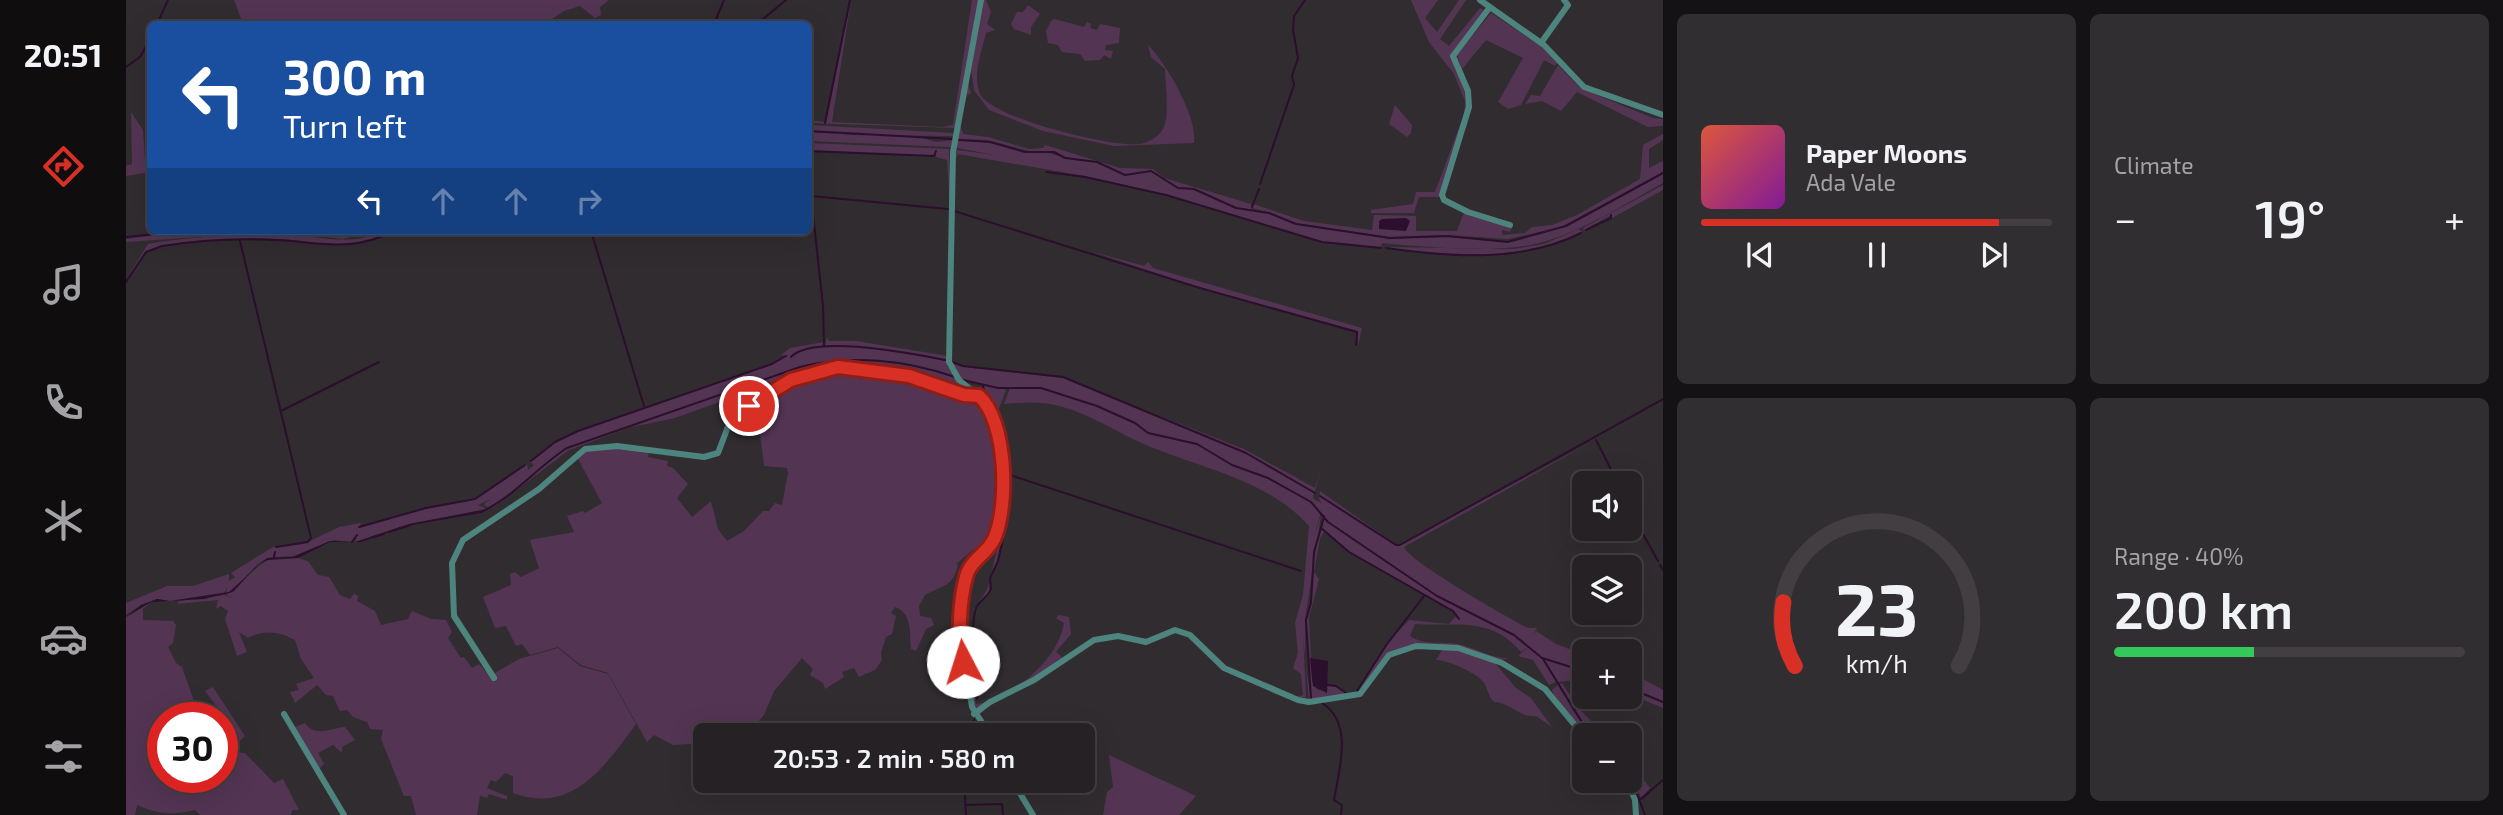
<!DOCTYPE html>
<meta charset="utf-8">
<style>
:root{--surface:#252124;--page:#312e31;--text:#f1f3f6;--muted:#a3a3a6;--line:#423e41;--accent:#d93025}
body{margin:0;font-family:"Exo 2",sans-serif;background:var(--page);color:var(--text);height:100vh;display:flex;flex-direction:column;font-size:26px;white-space:nowrap}
*{box-sizing:border-box;margin:0}
p{font-size:23px;color:var(--muted)}
.icon{flex:none;width:38px;height:38px;fill:none;stroke:currentColor;stroke-width:2;stroke-linecap:round;stroke-linejoin:round}
.map{position:relative;flex:1;overflow:hidden}
.panel{display:flex;flex-direction:column;gap:14px;padding:14px;background:#141214;width:840px}
.panel>*{flex:none}
.hud{position:absolute;left:21px;top:21px;width:665px;height:214px;border-radius:10px;box-shadow:0 7px 28px #0002,0 0 0 2px var(--line);background:#1a4fa0;color:#fff;overflow:hidden}
.buttons{position:absolute;left:1446px;top:471px;display:grid;gap:14px}
.buttons a{display:grid;place-items:center;width:70px;height:70px;border-radius:10px;background:var(--surface);box-shadow:0 7px 28px #0002,0 0 0 2px var(--line);font-size:35px}
.speed{position:absolute;left:21px;top:702px;display:flex;gap:14px;font-size:35px;font-weight:700;text-align:center}
.speed>*{display:grid;place-content:center;width:91px;height:91px;border-radius:50%;background:var(--surface);box-shadow:0 7px 28px #0002,0 0 0 2px var(--line);line-height:1}
.speed .limit{border:10px solid #d22;background:#fff;color:#111}
.pin{position:absolute;display:grid;place-items:center;width:60px;height:60px;color:#fff;margin:-30px;border:4px solid #fff;border-radius:50%;box-shadow:0 2px 7px #0007}
.me{position:absolute;width:77px;margin:-38px;rotate:355deg;stroke-linejoin:round;filter:drop-shadow(0 0 5px #0008)}
.turn{display:flex;align-items:center;gap:24px;height:147px;padding:0 21px;font-size:32px}
.turn .icon{width:91px;height:91px;stroke-width:2.5}
.turn b{display:block;font-size:49px;line-height:60px}
.lanes{display:flex;align-items:center;height:66px;padding:0 21px;background:#0003;justify-content:center;gap:35px;direction:ltr}
.lanes .off{opacity:.35}
.big{font-size:52px;font-weight:600;line-height:1.1}
.panel .widget{flex:1;display:flex;flex-direction:column;justify-content:center;gap:10px;min-width:0;padding:0 24px;border-radius:10px;background:var(--page)}
.panel .dial{align-items:center;gap:0}
.dial svg{height:182px;overflow:visible;fill:none;stroke:var(--line);stroke-width:7;stroke-linecap:round;text-anchor:middle}
.dial text{fill:var(--text);stroke:none}
.song{display:flex;align-items:center;gap:21px}
.cover{width:84px;height:84px;border-radius:10px;background:linear-gradient(135deg,hsl(10 70% 55%),hsl(290 70% 35%))}
.played{height:7px;border-radius:4px;background:linear-gradient(90deg,var(--accent) 85%,var(--line) 85%)}
.keys{display:flex;justify-content:space-around;direction:ltr}
.heat{display:flex;justify-content:space-between;align-items:center;font-size:38px;direction:ltr}
.charge{height:10px;border-radius:5px;background:linear-gradient(90deg,#34c759 40%,var(--line) 0)}
.panel .tiles{flex:1;display:grid;gap:14px;grid-template-columns:repeat(2,1fr)}
.trip{position:absolute;left:567px;top:723px;width:402px;height:70px;border-radius:10px;background:var(--surface);box-shadow:0 7px 28px #0002,0 0 0 2px var(--line);font-weight:600;line-height:70px;text-align:center}
main{display:flex;flex:1;min-height:0}
.dock{display:flex;flex-direction:column;width:126px;justify-content:space-around;align-items:center;background:#0f0d0e;color:var(--muted)}
.dock .icon{width:49px;height:49px}
.dock .on{color:var(--accent)}
.dock b{font-size:32px;color:var(--text)}
.map>svg:first-child{display:block}
</style>
<main>
<nav class="dock">
<b>20:51</b>
<svg class="icon on" aria-label="directions" viewBox="0 0 24 24"><path d="M12 3l9 9-9 9-9-9zM9 14v-3h6M13 9l2 2-2 2"/></svg>
<svg class="icon" aria-label="music" viewBox="0 0 24 24"><path d="M9 18V5l10-2v13"/><circle cx="6" cy="18" r="3"/><circle cx="16" cy="16" r="3"/></svg>
<svg class="icon" aria-label="phone" viewBox="0 0 24 24"><path d="M5 4h4l2 5-3 2q2 4 5 5l2-3 5 2v4C11 20 4 13 5 4z"/></svg>
<svg class="icon" aria-label="climate" viewBox="0 0 24 24"><path d="M12 3v18M4 7l16 10M4 17L20 7"/></svg>
<svg class="icon" aria-label="car" viewBox="0 0 24 24"><path d="M5 17H2v-5l4-1 3-4h7l3 4 3 1v5h-3M9 17h6M6 11h13"/><circle cx="7" cy="17" r="2"/><circle cx="17" cy="17" r="2"/></svg>
<svg class="icon" aria-label="filters" viewBox="0 0 24 24"><path d="M4 7h16M4 17h16"/><circle cx="9" cy="7" r="2"/><circle cx="15" cy="17" r="2"/></svg>
</nav>
<div class="map">
<svg width="1537" height="815" viewBox="0 0 1537 815">
<rect width="100%" height="100%" fill="#312c30"/>
<path fill="#533553" fill-rule="evenodd" d="M 108,0 L 483,0 L 474,7 L 475,15 L 469,18 L 454,6 L 438,11 L 419,24 L 117,24 Z
M 725,0 L 706,122 L 816,127 L 827,125 L 846,0 L 853,0 L 829,128 L 683,123 L 682,120 L 700,122 Z
M 857,0 L 860,0 L 865,12 L 861,24 L 869,30 L 860,33 C 856,51 846,74 854,94 C 865,118 988,148 1013,144 C 1022,143 1030,138 1035,132 C 1045,121 1039,83 1039,69 L 1025,57 L 1022,45 C 1040,63 1072,117 1068,143 L 988,146 L 917,131 L 863,110 L 848,90 L 845,68 Z
M 1285,0 L 1312,0 L 1299,18 L 1311,32 L 1333,0 L 1340,0 L 1314,39 L 1323,46 L 1354,8 L 1358,10 L 1325,56 L 1341,91 L 1341,106 L 1314,197 L 1293,197 L 1288,213 L 1245,213 L 1245,210 L 1287,204 L 1290,192 L 1309,192 L 1338,114 L 1339,101 L 1328,74 L 1303,42 Z
M 902,5 L 914,14 L 905,27 L 905,35 L 888,29 L 885,24 L 891,12 L 897,12 Z
M 1365,13 L 1413,45 L 1431,63 L 1429,66 L 1418,60 L 1395,105 L 1382,109 L 1372,102 L 1397,58 L 1360,40 L 1336,69 L 1331,55 Z
M 929,19 L 958,27 L 961,22 L 965,24 L 964,28 L 971,30 L 974,24 L 994,28 L 993,43 L 980,45 L 979,50 L 987,51 L 985,59 L 978,55 L 974,60 L 959,61 L 954,54 L 936,52 L 932,45 L 922,43 L 920,31 L 925,21 Z
M 1432,65 L 1454,88 L 1527,118 L 1537,119 L 1537,126 L 1522,127 L 1451,92 L 1435,111 L 1416,101 L 1399,104 L 1405,95 L 1414,96 Z
M 842,83 L 845,93 L 841,95 L 834,125 L 837,134 L 862,137 L 903,149 L 917,148 L 919,145 L 994,168 L 1027,169 L 1038,178 L 1125,204 L 1125,209 L 1143,213 L 1127,208 L 1127,204 L 1178,221 L 1246,230 L 1248,215 L 1290,216 L 1290,231 L 1331,231 L 1338,212 L 1386,228 L 1384,232 L 1376,230 L 1376,235 L 1399,233 L 1406,227 L 1426,225 L 1451,215 L 1514,179 L 1517,145 L 1537,134 L 1537,140 L 1523,149 L 1523,168 L 1537,161 L 1537,172 L 1435,227 L 1382,239 L 1320,235 L 1263,237 L 1170,223 L 1143,213 L 1170,224 L 1264,239 L 1321,237 L 1382,242 L 1441,226 L 1537,174 L 1537,183 C 1499,204 1459,230 1417,242 C 1376,254 1300,247 1256,243 L 1255,247 L 1196,242 L 1041,195 L 959,176 L 832,154 L 829,160 L 831,150 L 869,155 L 831,148 L 831,140 L 864,142 L 899,152 L 917,151 L 939,158 L 971,162 L 940,157 L 925,151 L 903,151 L 861,140 L 831,139 Z
M 1269,105 L 1286,125 L 1285,133 L 1281,137 L 1263,124 Z
M 5,112 L 17,130 L 19,161 L 24,162 L 24,172 L 0,176 L 0,166 L 6,164 Z
M 683,125 L 827,133 L 828,136 L 725,135 L 683,130 Z
M 683,132 L 792,137 L 811,142 L 827,140 L 824,147 L 683,141 Z
M 683,143 L 823,149 L 824,209 L 821,160 L 810,157 L 810,152 L 808,156 L 685,151 Z
M 1537,185 L 1537,190 L 1486,218 L 1485,215 L 1458,230 L 1457,228 Z
M 1453,229 L 1456,232 C 1398,261 1322,257 1259,247 L 1388,249 L 1418,244 Z
M 63,231 L 253,231 L 216,239 L 178,234 L 117,234 L 0,242 L 0,239 Z
M 257,231 L 266,231 C 220,254 197,241 150,239 C 112,237 72,240 35,246 L 20,251 L 0,280 L 22,244 C 67,236 116,234 162,235 C 195,236 225,247 257,231 Z
M 964,251 L 1018,266 L 1022,262 L 1027,268 L 1236,328 L 1232,345 L 1232,331 L 1074,288 Z
M 701,337 L 703,341 L 730,341 L 822,356 L 821,366 L 829,377 L 827,377 L 850,394 L 838,395 L 790,376 L 712,366 L 638,394 L 633,386 L 600,396 L 596,401 L 549,418 L 505,427 L 443,450 L 364,510 L 374,501 L 362,508 L 358,504 L 365,499 L 352,505 L 361,509 L 354,512 L 289,523 L 233,541 L 229,542 L 231,535 L 226,542 L 208,540 L 170,556 L 149,557 L 149,552 L 147,557 C 132,559 124,573 114,583 L 137,562 L 147,559 L 172,558 L 182,561 L 192,575 L 203,577 L 214,595 L 224,599 L 228,594 L 232,596 L 231,601 L 249,611 L 255,625 L 282,619 L 286,611 L 305,619 L 320,620 L 326,632 L 322,638 L 335,658 L 338,657 L 346,668 L 353,664 L 369,682 L 367,674 L 393,659 L 432,648 L 454,666 L 482,674 L 510,724 C 479,766 447,815 387,793 L 387,776 L 379,773 L 370,782 L 365,780 L 361,788 L 381,796 L 381,800 L 363,794 L 361,798 L 354,796 L 351,815 L 290,815 L 285,796 L 278,796 L 255,739 L 257,730 L 244,729 L 241,722 L 227,717 L 221,710 L 214,711 L 207,696 L 200,695 L 191,685 L 169,703 L 164,692 L 173,690 L 170,684 L 188,678 L 175,659 L 169,640 C 154,632 138,629 122,638 L 113,632 L 121,652 L 111,656 L 99,619 L 102,611 L 95,606 L 90,609 L 92,600 L 51,604 L 53,601 L 98,595 L 106,598 L 100,595 L 109,589 L 100,593 L 101,588 L 98,593 L 44,601 L 31,599 L 15,605 L 0,615 L 0,603 L 41,586 L 67,586 L 103,574 L 103,581 L 109,577 L 105,573 L 147,547 L 182,542 L 213,527 L 235,523 L 233,528 L 292,510 L 349,499 L 401,464 L 402,470 L 408,465 L 404,462 L 430,442 L 452,431 L 646,364 L 659,356 L 655,355 L 664,348 L 698,342 L 695,347 L 714,346 L 699,345 Z
M 825,362 L 837,367 L 937,378 L 1118,449 L 1189,488 L 1197,464 L 1187,497 L 1189,500 L 1196,503 L 1193,499 L 1194,491 L 1269,544 L 1220,515 L 1271,546 L 1469,440 L 1278,547 C 1284,562 1382,618 1402,628 L 1411,628 L 1406,636 L 1410,631 L 1430,644 L 1458,654 L 1458,679 L 1432,682 L 1417,658 L 1430,682 L 1423,685 L 1407,660 L 1392,656 L 1403,646 L 1395,652 C 1365,616 1330,627 1289,624 L 1284,636 C 1299,646 1315,641 1332,644 C 1350,648 1368,660 1386,658 L 1374,660 L 1324,645 L 1287,645 L 1268,651 L 1229,694 L 1183,700 L 1177,636 L 1180,697 L 1169,697 L 1177,695 L 1175,674 L 1167,668 L 1172,653 L 1169,623 L 1177,595 L 1183,526 C 1143,480 1074,468 1020,445 C 992,433 966,415 937,407 C 919,401 897,402 878,404 L 884,388 L 875,388 L 880,390 L 879,393 L 871,413 C 869,403 859,397 858,386 L 863,386 L 831,378 ZM 1195,512 L 1198,517 L 1196,528 L 1224,552 L 1328,611 L 1334,619 L 1330,616 L 1323,624 L 1283,620 L 1261,644 L 1231,692 L 1222,695 L 1210,686 L 1200,685 L 1202,690 L 1191,690 L 1186,681 L 1183,618 L 1193,579 L 1188,572 L 1194,538 L 1198,532 L 1205,536 L 1195,529 L 1188,552 L 1185,603 L 1180,620 L 1185,699 L 1179,661 L 1179,620 L 1195,515 L 1187,540 Z
M 703,369 L 782,377 L 853,397 L 861,405 L 877,489 L 866,541 L 845,564 L 832,632 L 845,716 L 827,628 L 833,604 L 834,572 L 840,561 L 851,551 L 848,549 L 830,564 L 832,565 C 827,587 817,585 799,595 L 793,606 L 794,616 L 805,618 L 808,625 L 800,629 L 790,651 L 785,649 C 783,632 787,614 769,607 L 765,613 L 770,616 L 766,634 L 760,637 L 755,653 L 756,660 L 749,670 L 733,677 L 728,668 L 716,672 L 718,677 L 699,689 L 697,683 L 684,675 L 687,669 L 676,658 L 648,691 L 638,715 L 621,735 L 579,735 L 579,743 L 547,745 L 528,735 L 521,742 L 482,673 L 455,665 L 432,647 L 404,655 L 396,644 L 390,646 L 380,626 L 369,628 L 357,597 L 385,585 L 384,574 L 389,572 L 395,577 L 413,568 L 404,540 L 448,532 L 441,516 L 457,511 L 459,513 L 476,503 L 452,459 L 457,452 L 483,448 L 523,451 L 522,457 L 542,461 L 541,466 L 547,468 L 562,484 L 551,498 L 566,517 L 585,501 L 592,529 L 601,541 L 618,531 L 637,511 L 643,511 L 649,503 L 656,505 L 662,473 L 661,468 L 638,466 L 633,426 L 619,425 L 619,422 L 609,418 L 648,390 Z
M 870,416 L 881,483 L 882,516 L 871,561 L 863,578 L 863,592 C 859,599 852,602 849,610 C 843,632 846,682 850,704 C 885,699 932,661 938,623 L 930,618 L 932,615 L 943,617 L 945,634 L 930,652 L 936,657 L 907,679 L 849,712 L 838,659 L 845,661 L 846,659 L 848,609 L 861,590 L 873,542 L 869,540 L 878,501 Z
M 25,602 L 17,609 L 17,620 L 47,621 L 50,625 L 47,643 L 42,647 L 50,663 L 56,667 L 69,704 L 60,707 L 65,717 L 37,718 L 37,777 L 96,777 L 96,745 L 99,742 L 96,722 L 100,719 L 79,691 L 87,687 L 119,736 L 108,746 L 108,752 L 119,753 L 148,783 L 157,779 L 173,810 L 166,810 L 165,815 L 74,815 L 69,810 C 46,815 34,815 11,805 L 9,815 L 0,815 L 0,617 Z
M 1318,647 L 1368,662 L 1390,688 L 1405,698 L 1426,727 L 1410,716 C 1393,718 1384,702 1368,702 C 1362,696 1362,689 1358,683 C 1353,674 1320,659 1310,660 Z
M 1503,671 L 1537,690 L 1537,708 L 1503,694 Z
M 1436,683 L 1454,710 L 1479,735 C 1457,735 1442,702 1433,685 Z
M 1432,685 L 1458,727 L 1469,735 L 1459,735 L 1428,696 L 1426,690 Z
M 179,723 C 189,738 205,728 219,727 L 229,740 L 216,747 L 216,753 L 207,745 L 192,753 L 198,764 L 193,769 L 169,727 Z
M 983,755 L 1070,796 L 1053,815 L 977,815 L 981,792 L 987,787 Z
M 1503,762 L 1524,788 L 1515,798 L 1503,772 Z"/>
<path fill="#2c0e2d" d="M 1280,218 L 1284,221 L 1280,231 L 1253,229 L 1253,221 L 1256,219 Z
M 361,509 L 355,513 L 280,526 L 235,542 L 204,542 L 172,558 L 141,560 L 129,568 L 107,592 L 78,599 L 25,602 L 0,617 L 15,605 L 31,599 L 44,601 L 103,592 L 141,558 L 166,557 L 204,541 L 229,542 L 283,524 Z
M 1184,658 L 1202,661 L 1201,693 L 1187,686 Z"/>
<g fill="none" stroke-linecap="round" stroke-linejoin="round">
<path stroke="#2c0e2d" stroke-width="2" d="M 31,24 L 42,0
M 588,24 L 598,0
M 631,24 L 660,0
M 0,67 L 14,57 L 24,39
M 699,123 L 724,0
M 682,131 L 827,139
M 833,140 L 864,142 L 899,152 L 928,152 L 939,158 L 971,162 L 999,175 L 1025,171 L 1052,188 L 1068,189 L 1110,208 L 1143,213 L 1170,224 L 1264,238 L 1321,236 L 1382,242 L 1440,226 L 1537,173
M 682,151 L 808,156 L 810,151
M 920,172 L 959,177 L 1040,195 L 1196,242 L 1255,248
M 682,176 L 685,196
M 1134,184 L 1168,85 L 1166,76 L 1172,58 L 1167,30 L 1168,16 L 1179,0
M 1126,207 L 1133,189
M 828,211 L 1074,288 L 1231,332 L 1230,345
M 1460,230 L 1485,218 L 1485,215
M 215,231 L 227,231
M 465,231 L 518,406
M 0,237 L 60,231
M 114,241 L 185,538 L 182,542 L 150,547
M 1260,248 C 1325,257 1395,263 1455,233
M 0,282 L 20,252 L 36,246 C 73,240 113,238 150,240 C 196,242 224,253 268,231
M 698,346 L 697,306 L 685,196 L 822,209
M 665,357 C 687,334 789,354 819,360
M 826,362 L 837,366 L 937,377 L 1120,453 L 1189,493
M 837,380 L 872,388 L 915,388 L 971,406 L 1009,423 L 1022,433 L 1071,444 L 1106,465 L 1142,478 L 1185,502 L 1202,522 L 1311,596 L 1388,635 L 1416,658 L 1458,671
M 155,411 L 253,362
M 1470,440 L 1492,483
M 405,461 L 429,442 L 452,431 L 646,364 L 660,356
M 881,474 L 1175,571
M 1194,496 L 1270,545 L 1274,545 L 1537,399
M 1503,509 L 1532,561
M 355,512 C 388,497 411,467 441,448 L 674,367 C 725,354 780,360 829,377
M 1198,516 L 1195,528 L 1223,552 L 1327,611 L 1333,619
M 233,527 L 300,508 L 349,499 L 399,465
M 263,532 L 285,525
M 247,537 L 258,534
M 226,542 L 231,535
M 148,557 L 149,552
M 1534,565 L 1537,570
M 1417,659 L 1459,727 L 1470,735
M 1201,685 L 1210,686 L 1220,693
M 1503,688 L 1537,702
M 1231,691 L 1261,644 L 1298,596
M 1185,698 L 1180,620 L 1185,603 L 1188,552 L 1195,528
M 851,699 C 847,685 844,618 851,606 C 855,599 862,597 865,589 L 864,578 L 872,561 L 882,516 L 883,490 L 869,406 L 858,393 L 857,385
M 1196,703 C 1228,723 1213,770 1208,800 L 1216,805 L 1215,815
M 842,735 L 848,720
M 1503,773 L 1519,815
M 838,780 L 840,815
M 1515,799 L 1537,780
M 839,805 L 876,804 L 877,815"/>
<path stroke="#4e847e" stroke-width="6" d="M 855,0 L 827,152 L 823,362 L 833,380 L 853,396 L 864,410 L 877,475 L 877,501 L 868,539 L 840,573 L 834,634 L 846,707 L 864,735
M 1354,0 L 1418,45 L 1458,87 L 1537,115
M 1364,7 L 1327,56 L 1342,91 L 1343,107 L 1316,195 L 1318,200 L 1342,212 L 1384,225
M 1415,43 L 1442,5 L 1438,0
M 368,678 L 328,616 L 326,563 L 337,540 L 413,489 L 459,449 L 491,446 L 578,457 L 592,453 L 603,424 L 611,414 L 651,387 L 699,368 L 712,367 L 783,376 L 838,395 L 853,396
M 158,714 L 218,815
M 848,714 L 864,702 L 908,680 L 968,640 L 992,636 L 1020,642 L 1049,630 L 1064,635 L 1098,668 L 1172,700 L 1183,702 L 1234,694 L 1263,655 L 1290,646 L 1332,648 L 1376,663 L 1419,689 L 1458,736
M 886,780 L 907,815
M 1501,780 L 1509,800 L 1510,815"/>
</g>
<g fill="none" stroke-linecap="round" stroke-linejoin="round">
<defs>
<path id="route" d="M 623,406 L 665,380 L 712,367 L 783,376 L 838,395 L 853,396 C 881,421 883,506 868,539 C 861,554 844,560 840,577 C 833,603 832,636 837,662"/>
</defs>
<use href="#route" stroke="#8d1f18" stroke-width="18"/>
<use href="#route" stroke="#d93025" stroke-width="12"/>
</g>
</svg>
<div class="buttons">
<a><svg class="icon" aria-label="sound" viewBox="0 0 24 24"><path d="M4 9h4l5-4v14l-5-4H4zM17 9q2 3 0 6"/></svg></a>
<a><svg class="icon" aria-label="layers" viewBox="0 0 24 24"><path d="M12 4l9 5-9 5-9-5zM3 14l9 5 9-5"/></svg></a>
<a>+</a>
<a>−</a>
</div>
<div class="speed"><div class="limit">30</div></div>
<div class="pin" style="left:623px;top:406px;background:#d93025"><svg class="icon" aria-label="arrive" viewBox="0 0 24 24"><path d="M6 21V4h12l-3 4 3 4H6"/></svg></div>
<svg class="me" style="left:837px;top:662px" viewBox="-20 -20 40 40"><circle r="19" fill="#fff"/><path d="M0-13L10 11 0 6-10 11z" fill="#d93025"/></svg>
<div class="trip">20:53 · 2 min · 580 m</div>
<div class="hud">
<div class="turn"><svg class="icon" aria-label="left" viewBox="0 0 24 24"><path d="M17 20v-9H6M10 6l-5 5 5 5"/></svg><div><b>300 m</b>Turn left</div></div>
<div class="lanes"><svg class="icon" aria-label="left" viewBox="0 0 24 24"><path d="M17 20v-9H6M10 6l-5 5 5 5"/></svg><svg class="icon off" aria-label="ahead" viewBox="0 0 24 24"><path d="M12 20V5M6 11l6-6 6 6"/></svg><svg class="icon off" aria-label="ahead" viewBox="0 0 24 24"><path d="M12 20V5M6 11l6-6 6 6"/></svg><svg class="icon off" aria-label="right" viewBox="0 0 24 24"><path d="M7 20v-9h11M14 6l5 5-5 5"/></svg></div>
</div>
</div>
<section class="panel">
<div class="tiles">
<div class="widget">
<div class="song"><i class="cover"></i><div><b>Paper Moons</b><p>Ada Vale</p></div></div>
<div class="played"></div>
<div class="keys"><svg class="icon" aria-label="previous" viewBox="0 0 24 24"><path d="M18 5L8 12l10 7zM5 5v14"/></svg><svg class="icon" aria-label="pause" viewBox="0 0 24 24"><path d="M8 5v14M16 5v14"/></svg><svg class="icon" aria-label="next" viewBox="0 0 24 24"><path d="M6 5l10 7-10 7zM19 5v14"/></svg></div>
</div>
<div class="widget"><p>Climate</p>
<div class="heat"><a>−</a><b class="big">19°</b><a>+</a></div>
</div>
<div class="widget dial"><svg viewBox="0 0 100 80">
<path d="M14 69A42 42 0 1 1 86 69"/>
<path d="M14 69A42 42 0 0 1 9 41" stroke="#d93025"/>
<text x="50" y="56" font-size="32" font-weight="700">23</text>
<text x="50" y="72" font-size="11">km/h</text>
</svg></div>
<div class="widget"><p>Range · 40%</p><b class="big">200 km</b><div class="charge"></div></div>
</div>
</section>
</main>
